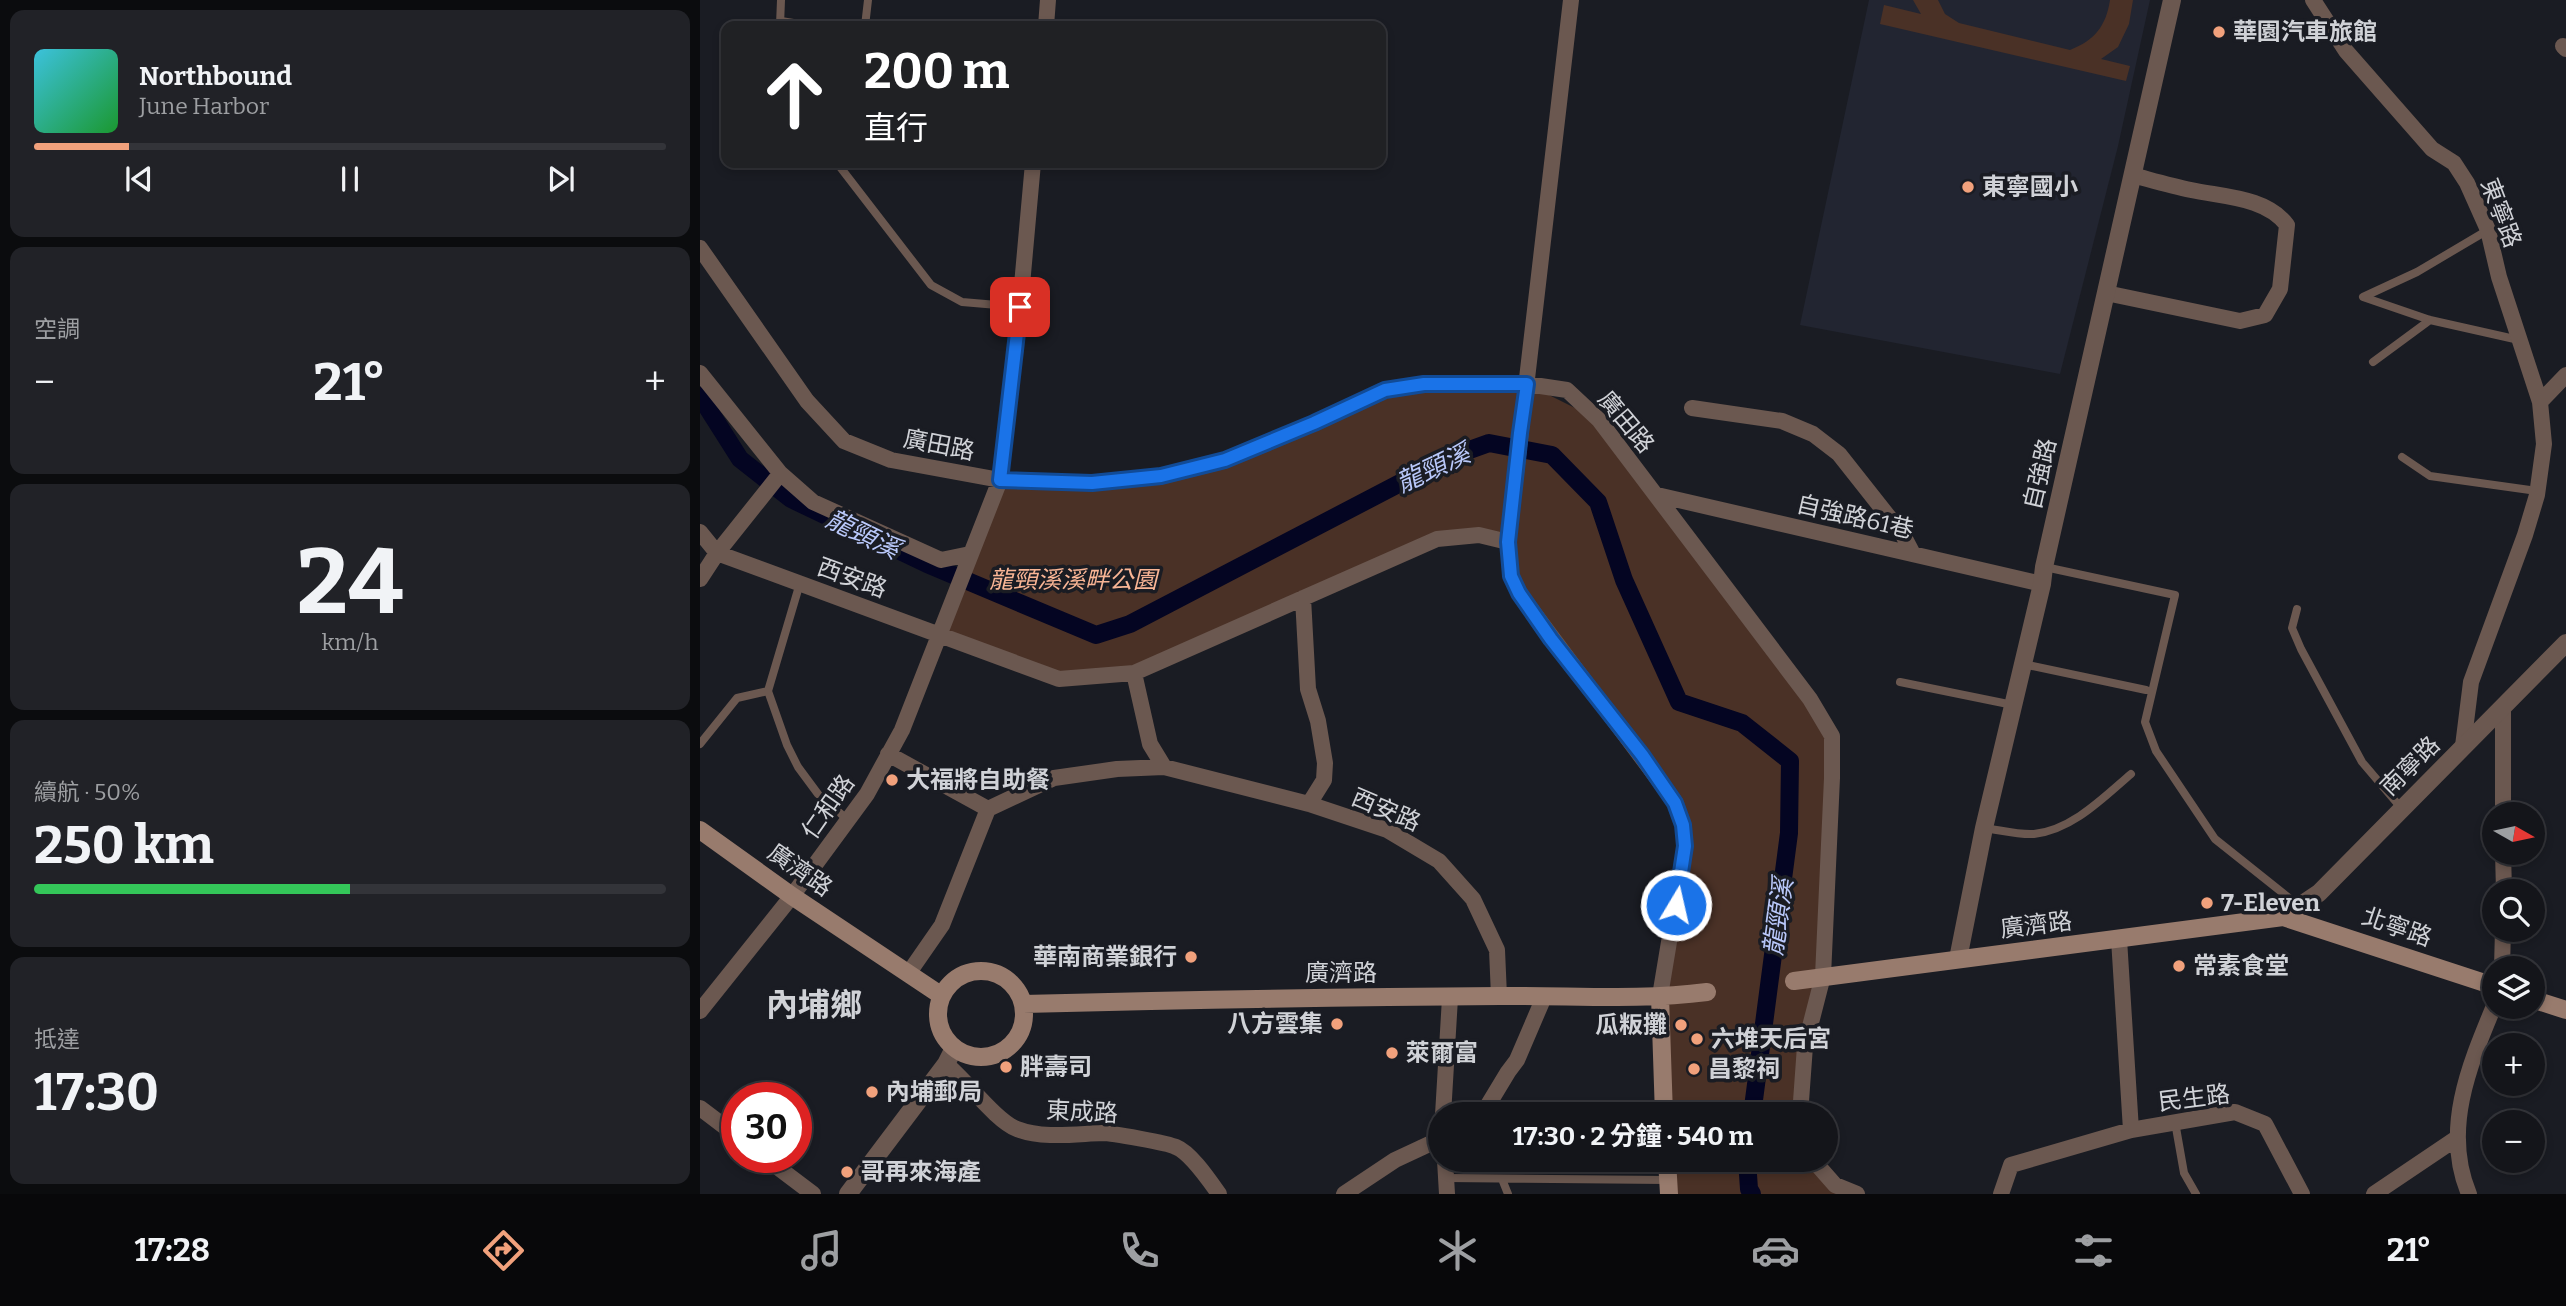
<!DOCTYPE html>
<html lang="zh-TW">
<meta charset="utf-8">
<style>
:root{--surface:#14151a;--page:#212227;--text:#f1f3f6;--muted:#9d9fa2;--line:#333439;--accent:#f1a17c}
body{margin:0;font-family:Bitter,"Noto Sans TC",serif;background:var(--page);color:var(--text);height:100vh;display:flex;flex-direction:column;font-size:26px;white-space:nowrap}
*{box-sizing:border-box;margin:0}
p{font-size:23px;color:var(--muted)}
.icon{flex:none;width:38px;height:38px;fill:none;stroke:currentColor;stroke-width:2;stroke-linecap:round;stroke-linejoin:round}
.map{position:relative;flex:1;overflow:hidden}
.details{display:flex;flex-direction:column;gap:10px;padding:10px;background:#0b0c0e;width:700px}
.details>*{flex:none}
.guide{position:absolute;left:21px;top:21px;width:665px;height:147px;border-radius:14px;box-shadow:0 4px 10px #0003,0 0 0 2px var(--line);background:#202124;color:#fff;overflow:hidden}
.needle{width:46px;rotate:99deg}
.buttons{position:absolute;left:1782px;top:802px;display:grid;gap:14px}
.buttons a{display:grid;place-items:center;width:63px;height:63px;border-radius:50%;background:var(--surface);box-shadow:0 4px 10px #0003,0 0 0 2px var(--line);font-size:35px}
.speed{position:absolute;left:21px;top:1082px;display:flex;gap:14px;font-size:35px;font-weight:700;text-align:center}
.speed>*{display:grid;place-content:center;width:91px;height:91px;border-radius:50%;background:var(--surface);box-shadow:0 4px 10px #0003,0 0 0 2px var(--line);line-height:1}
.speed .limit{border:10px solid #d22;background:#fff;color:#111}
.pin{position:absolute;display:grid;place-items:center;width:60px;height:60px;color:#fff;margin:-30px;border-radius:14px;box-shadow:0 4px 10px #0006}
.me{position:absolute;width:77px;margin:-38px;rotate:9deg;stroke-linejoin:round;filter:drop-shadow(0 0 5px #0008)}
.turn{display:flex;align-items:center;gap:24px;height:147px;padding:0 28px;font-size:32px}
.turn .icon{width:91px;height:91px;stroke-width:2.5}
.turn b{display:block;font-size:49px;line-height:60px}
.big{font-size:52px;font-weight:700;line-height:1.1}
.details .card{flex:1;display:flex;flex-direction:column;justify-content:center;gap:10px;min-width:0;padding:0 24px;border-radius:14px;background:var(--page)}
.details .dial{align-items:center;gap:0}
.dial b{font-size:91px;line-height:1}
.song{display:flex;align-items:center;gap:21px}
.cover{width:84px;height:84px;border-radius:10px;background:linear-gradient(135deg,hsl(190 70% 55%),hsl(130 70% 35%))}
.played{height:7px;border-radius:4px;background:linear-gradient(90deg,var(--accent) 15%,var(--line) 15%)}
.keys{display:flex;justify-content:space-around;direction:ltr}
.heat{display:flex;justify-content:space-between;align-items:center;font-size:38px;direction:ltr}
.charge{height:10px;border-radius:5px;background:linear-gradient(90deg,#34c759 50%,var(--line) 0)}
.trip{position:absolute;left:728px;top:1102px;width:410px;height:70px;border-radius:35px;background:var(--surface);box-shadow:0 4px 10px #0003,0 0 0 2px var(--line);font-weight:700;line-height:70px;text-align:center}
.tab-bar{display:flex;height:112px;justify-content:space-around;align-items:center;background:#08080a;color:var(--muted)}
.tab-bar .icon{width:49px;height:49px}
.tab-bar .active{color:var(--accent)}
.tab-bar b{font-size:32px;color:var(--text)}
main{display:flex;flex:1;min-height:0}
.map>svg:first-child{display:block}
</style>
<main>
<section class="details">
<div class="card">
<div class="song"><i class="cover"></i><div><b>Northbound</b><p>June Harbor</p></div></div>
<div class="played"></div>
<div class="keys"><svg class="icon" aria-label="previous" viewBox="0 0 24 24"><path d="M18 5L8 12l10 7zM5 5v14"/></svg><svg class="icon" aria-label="pause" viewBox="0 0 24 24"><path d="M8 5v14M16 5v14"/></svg><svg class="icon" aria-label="next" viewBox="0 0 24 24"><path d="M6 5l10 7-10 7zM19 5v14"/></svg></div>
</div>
<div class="card"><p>空調</p>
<div class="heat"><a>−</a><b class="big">21°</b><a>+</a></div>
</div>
<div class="card dial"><b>24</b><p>km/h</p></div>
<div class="card"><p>續航 · 50%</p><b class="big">250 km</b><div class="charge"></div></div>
<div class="card"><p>抵達</p><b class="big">17:30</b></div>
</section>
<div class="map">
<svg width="1866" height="1194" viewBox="0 0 1866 1194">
<rect width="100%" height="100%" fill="#1a1c23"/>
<path fill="#222531" d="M 1169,0 L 1450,0 L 1418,146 L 1360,374 L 1100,325 Z"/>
<path fill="#4a3126" d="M 1213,0 L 1238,0 L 1245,14 L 1259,23 L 1370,50 C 1395,40 1406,26 1410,0 L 1433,0 L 1429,24 L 1418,47 L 1401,59 L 1430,66 L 1426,81 L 1180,24 L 1184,5 L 1221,14 Z
M 827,384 L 899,420 L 1132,736 L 1123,976 L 1100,1115 L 963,1115 L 955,999 L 985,846 L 975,803 L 819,593 L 808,542 L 737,539 L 434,673 L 359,679 L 239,634 L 300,480 L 392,483 L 525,460 L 685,390 Z
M 966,1160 L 1113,1160 L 1157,1194 L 969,1194 Z"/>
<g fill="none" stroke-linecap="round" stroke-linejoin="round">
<path stroke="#040522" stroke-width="18" d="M 0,396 L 40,459 L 91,499 L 227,564 L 396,635 L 430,624 L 750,457 L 789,443 L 852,455 L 898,502 L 924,580 L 979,702 L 1042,723 L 1090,761 L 1089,833 L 1052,1115
M 1047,1160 L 1049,1189 L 1052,1194"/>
<path stroke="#6b5850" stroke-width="8" d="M 81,21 L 112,26
M 80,25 L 81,0
M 165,26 L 168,0
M 137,163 L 231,285 L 262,302 L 320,307
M 1788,230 L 1717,272 L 1663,297 L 1730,320 L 1819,340
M 1673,362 L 1730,320
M 1702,457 L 1730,476 L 1837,491
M 1345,567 L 1475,595 L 1445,722 L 1456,751 L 1515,839 L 1599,906
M 100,583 L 68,691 L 87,745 L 98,767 L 118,794 L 148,820
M 1597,609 L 1592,628 L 1601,649 L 1662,762 L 1702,809
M 1323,664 L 1446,690
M 1200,682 L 1313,705
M 0,744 L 37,698 L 68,691
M 1284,828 C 1300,830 1318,835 1334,834 C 1372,830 1403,798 1431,774
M 1475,1122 L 1484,1173 L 1496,1194
M 747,1178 L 968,1180
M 802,1179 L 808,1194"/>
<path stroke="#6b5850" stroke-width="16" d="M 871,0 L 808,542 L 811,576 L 819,593 L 975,802 L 983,825 L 985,846 L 960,996
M 1613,0 L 1646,51 L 1732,149 L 1754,163 L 1767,183 L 1788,230 L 1799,277 L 1840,402 L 1844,444 L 1837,495 L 1825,535 L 1771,682 L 1763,746
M 346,26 L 348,0
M 1863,46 L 1866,49
M 0,248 L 107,401 L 144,441 L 191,460 L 300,480 L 392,483 L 461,476 L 525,460 L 614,423 L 685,390 L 724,384 L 827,384 L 867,390 L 899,420 L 1110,699 L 1132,736 L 1132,778 L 1123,976 L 1105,1046 L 1100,1115
M 1406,293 L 1540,321 L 1565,315 L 1580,289 L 1587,225 C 1566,197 1523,197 1491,190 C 1471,186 1451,180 1432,175
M 0,373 L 80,473 L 113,502 L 241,560 L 270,554
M 1840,402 L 1866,375
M 992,408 L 1082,421 L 1113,434 L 1139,454 L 1203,535 L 1213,554
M 957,495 L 1342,584
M 0,532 L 17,553 L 359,679 L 434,673 L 737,539 L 779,535 L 808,542
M 0,579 L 17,553 L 76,479
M 603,598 L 608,689 L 618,721 L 625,763 L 624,780 L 609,804
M 434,673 L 450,744 L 464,767
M 1803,709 L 1803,814
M 188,754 L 288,809
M 1803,852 L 1804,891
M 1419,939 L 1431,1130
M 1802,968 L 1803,929
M 208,974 L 242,925 L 288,809 L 354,778 L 417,769 L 464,767 L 609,804 L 687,830 L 739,861 L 773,899 L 797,950 L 799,996
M 0,1011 L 92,896 L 167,794 L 202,730 L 300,480 L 320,307 L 333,163
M 246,1064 C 266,1080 296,1121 317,1129 C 343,1139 375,1134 402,1133 C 411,1133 468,1143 476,1147 C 491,1153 509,1180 519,1194
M 0,1108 L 37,1136
M 743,1115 L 750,998
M 782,1115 L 808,1072 L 817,1060 L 844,997
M 64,1157 L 113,1194
M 745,1160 L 747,1194
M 1113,1160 L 1135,1185 L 1157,1194
M 644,1194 L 695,1160 L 740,1139
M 1301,1194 L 1311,1165 L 1431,1130 L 1535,1112 L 1565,1124 L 1602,1194
M 1674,1194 L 1757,1138
M 1769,1194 C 1742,1130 1769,1066 1794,1006"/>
<path stroke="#6b5850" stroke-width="18" d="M 1583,917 L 1619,893 L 1866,643
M 1258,959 L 1284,828 L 1342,584 L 1344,567 L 1472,0
M 148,1194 L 246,1064 L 254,1048"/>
<path stroke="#987b6d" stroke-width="18" d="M 0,830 L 92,896 L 242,996
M238 1014a43 43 0 1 1 86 0a43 43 0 1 1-86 0Z
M 1094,981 L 1583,917 L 1794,986
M 960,996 L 964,1115
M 1832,999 L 1866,1010
M 323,1004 C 482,1000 641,997 800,996 C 869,995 938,1001 1007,992
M 967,1160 L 969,1194"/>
</g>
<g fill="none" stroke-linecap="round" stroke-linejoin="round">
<defs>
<path id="route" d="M 320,307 L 300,480 L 392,483 L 461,476 L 525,460 L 614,423 L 685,390 L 724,384 L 827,384 L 820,433 L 808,542 L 811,576 L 819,593 L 851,639 L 942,755 L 975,803 L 983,825 L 985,846 L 976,905"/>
</defs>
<use href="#route" stroke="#114b97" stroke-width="18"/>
<use href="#route" stroke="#1a73e8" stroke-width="12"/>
</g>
<g fill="#f1a17c" stroke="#1a1c23" stroke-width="2.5">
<circle cx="1519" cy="32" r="7"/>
<circle cx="1268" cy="187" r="7"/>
<circle cx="192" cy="780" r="7"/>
<circle cx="1507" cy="903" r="7"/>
<circle cx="491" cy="957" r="7"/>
<circle cx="1479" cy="966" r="7"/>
<circle cx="637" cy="1024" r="7"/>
<circle cx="981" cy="1025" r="7"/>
<circle cx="997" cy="1039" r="7"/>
<circle cx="692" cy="1053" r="7"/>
<circle cx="306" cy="1067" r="7"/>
<circle cx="994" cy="1069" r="7"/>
<circle cx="172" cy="1092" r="7"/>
<circle cx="147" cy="1172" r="7"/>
</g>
<g text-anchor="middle" stroke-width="7" stroke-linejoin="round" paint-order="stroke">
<g font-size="24" font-weight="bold" fill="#d0d2d7" stroke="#1a1c23" text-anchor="start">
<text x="1533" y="40">華園汽車旅館</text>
<text x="1282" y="195">東寧國小</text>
<text x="206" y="788">大福將自助餐</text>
<text x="1521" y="911">7-Eleven</text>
<text x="477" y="965" text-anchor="end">華南商業銀行</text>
<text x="1493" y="974">常素食堂</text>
<text x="623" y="1032" text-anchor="end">八方雲集</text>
<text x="967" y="1033" text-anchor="end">瓜粄攤</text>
<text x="1011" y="1047">六堆天后宮</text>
<text x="706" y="1061">萊爾富</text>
<text x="320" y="1075">胖壽司</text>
<text x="1008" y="1077">昌黎祠</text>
<text x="186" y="1100">內埔郵局</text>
<text x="161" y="1180">哥再來海產</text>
</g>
<g font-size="24" fill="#d0d2d7" stroke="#1a1c23">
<text transform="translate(1801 213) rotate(69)" y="8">東寧路</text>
<text transform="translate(926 422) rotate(50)" y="8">廣田路</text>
<text transform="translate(239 445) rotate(11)" y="8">廣田路</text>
<text transform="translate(1340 474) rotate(-77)" y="8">自強路</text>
<text transform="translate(1155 517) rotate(13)" y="8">自強路61巷</text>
<text transform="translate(152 578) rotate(20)" y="8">西安路</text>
<text transform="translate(1710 766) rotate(-45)" y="8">南寧路</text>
<text transform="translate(128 807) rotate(-55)" y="8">仁和路</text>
<text transform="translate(686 810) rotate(23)" y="8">西安路</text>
<text transform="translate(100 870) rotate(35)" y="8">廣濟路</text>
<text transform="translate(1336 925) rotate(-7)" y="8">廣濟路</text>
<text transform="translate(1697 927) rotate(19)" y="8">北寧路</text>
<text x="641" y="981">廣濟路</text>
<text transform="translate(1494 1098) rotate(-7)" y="8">民生路</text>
<text transform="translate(382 1112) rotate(3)" y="8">東成路</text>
</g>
<g font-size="24" font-style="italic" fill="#f9b595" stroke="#1a1c23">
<text x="373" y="588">龍頸溪溪畔公園</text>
</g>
<g font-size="26" font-style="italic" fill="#b9c8fa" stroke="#1a1c23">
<text transform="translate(733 468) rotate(-25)" y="9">龍頸溪</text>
<text transform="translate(163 534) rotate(26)" y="9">龍頸溪</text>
<text transform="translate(1078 917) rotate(-82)" y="9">龍頸溪</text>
</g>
<g font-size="32" font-weight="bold" fill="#d0d2d7" stroke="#1a1c23">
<text x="114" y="1016">內埔鄉</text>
</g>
</g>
</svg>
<div class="buttons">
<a><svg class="needle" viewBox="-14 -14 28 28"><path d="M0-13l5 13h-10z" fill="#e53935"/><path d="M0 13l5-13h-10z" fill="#9d9fa2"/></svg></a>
<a><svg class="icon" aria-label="search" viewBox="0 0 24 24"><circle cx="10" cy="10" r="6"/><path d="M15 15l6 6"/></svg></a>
<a><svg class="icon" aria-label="layers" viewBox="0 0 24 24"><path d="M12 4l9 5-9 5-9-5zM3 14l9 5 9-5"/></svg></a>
<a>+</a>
<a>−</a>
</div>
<div class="speed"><div class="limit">30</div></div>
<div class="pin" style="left:320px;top:307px;background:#d93025"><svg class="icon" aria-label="arrive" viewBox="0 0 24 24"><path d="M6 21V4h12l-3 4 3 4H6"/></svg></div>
<svg class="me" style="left:976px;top:905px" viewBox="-20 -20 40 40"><circle r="17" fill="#1a73e8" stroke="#fff" stroke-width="3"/><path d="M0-11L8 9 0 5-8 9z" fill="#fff"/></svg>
<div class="trip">17:30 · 2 分鐘 · 540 m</div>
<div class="guide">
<div class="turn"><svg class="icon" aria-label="ahead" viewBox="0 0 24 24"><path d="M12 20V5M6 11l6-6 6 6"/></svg><div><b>200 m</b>直行</div></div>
</div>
</div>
</main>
<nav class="tab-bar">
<b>17:28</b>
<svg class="icon active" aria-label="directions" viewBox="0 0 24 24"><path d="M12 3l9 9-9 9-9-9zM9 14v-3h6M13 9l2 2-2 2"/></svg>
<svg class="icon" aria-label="music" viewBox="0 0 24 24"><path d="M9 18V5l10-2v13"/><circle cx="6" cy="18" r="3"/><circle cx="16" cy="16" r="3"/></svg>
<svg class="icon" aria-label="phone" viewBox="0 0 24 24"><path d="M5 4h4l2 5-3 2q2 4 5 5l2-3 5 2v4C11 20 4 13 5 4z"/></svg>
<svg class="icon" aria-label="climate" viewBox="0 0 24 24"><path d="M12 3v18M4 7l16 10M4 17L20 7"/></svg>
<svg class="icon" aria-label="car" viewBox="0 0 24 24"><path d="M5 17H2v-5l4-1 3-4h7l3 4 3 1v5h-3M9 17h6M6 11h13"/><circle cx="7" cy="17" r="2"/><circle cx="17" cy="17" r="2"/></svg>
<svg class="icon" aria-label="filters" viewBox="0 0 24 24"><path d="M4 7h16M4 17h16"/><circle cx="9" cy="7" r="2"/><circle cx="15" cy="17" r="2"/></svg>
<b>21°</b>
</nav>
